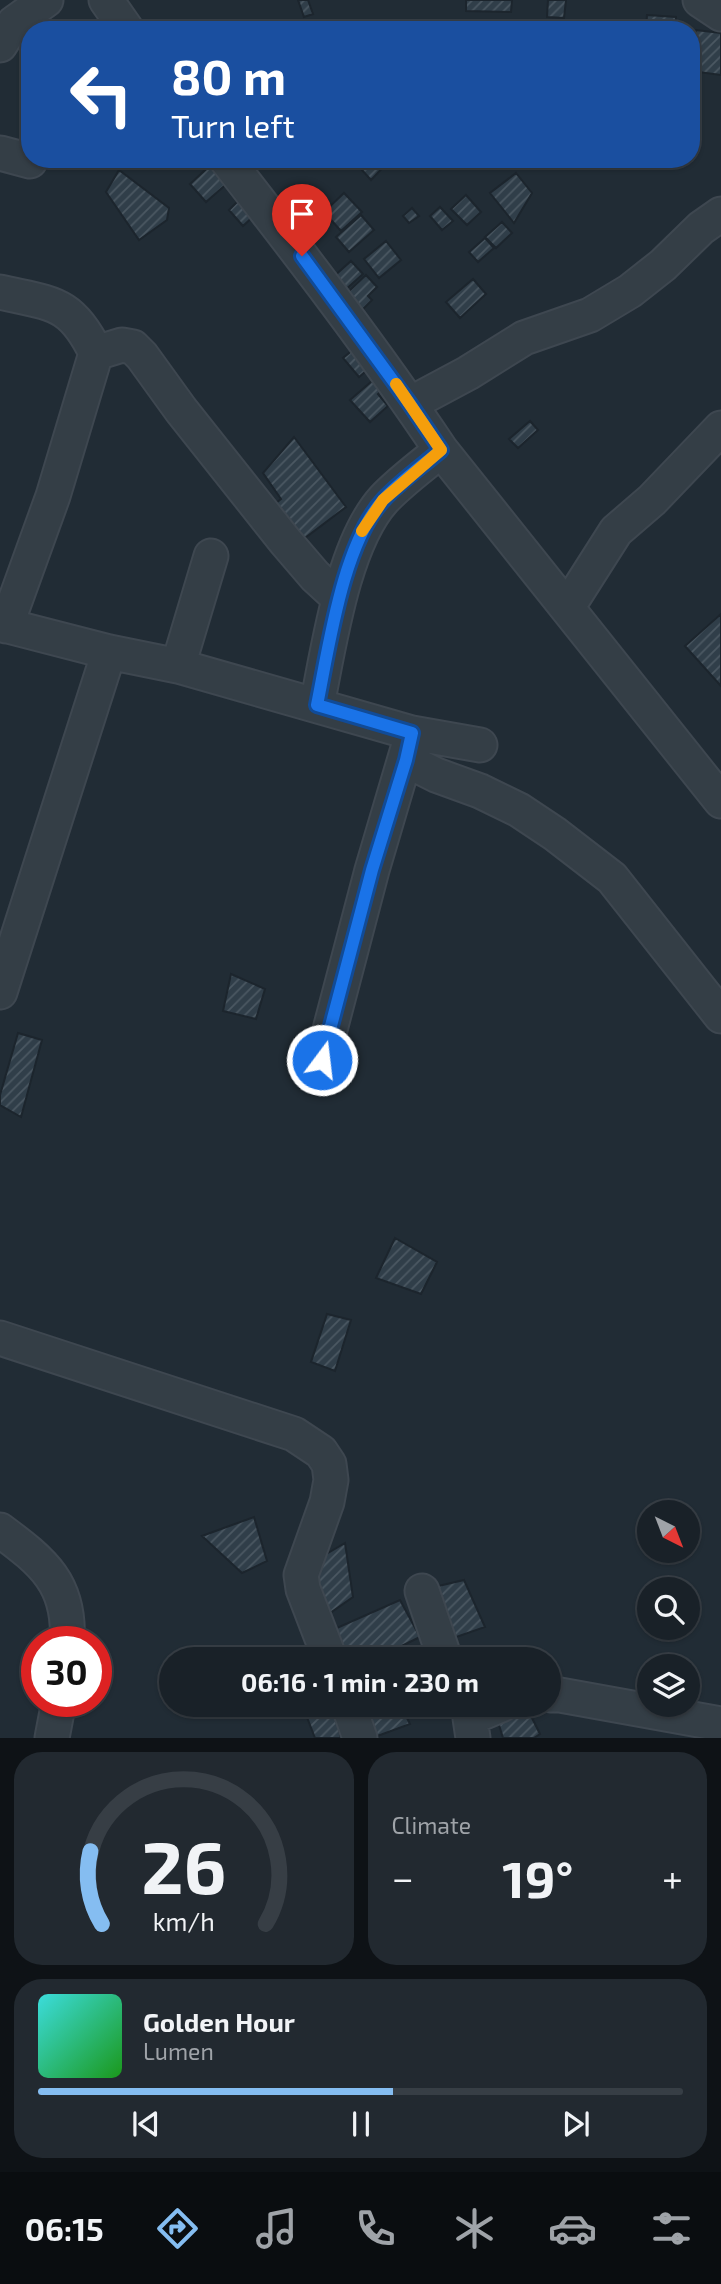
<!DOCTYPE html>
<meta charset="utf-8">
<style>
:root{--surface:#192128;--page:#222930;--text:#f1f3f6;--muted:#9fa3a8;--line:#373e45;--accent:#85bdf1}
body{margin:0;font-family:"Exo 2",sans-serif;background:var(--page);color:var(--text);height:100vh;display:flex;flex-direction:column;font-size:26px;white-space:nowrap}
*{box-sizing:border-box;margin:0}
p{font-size:23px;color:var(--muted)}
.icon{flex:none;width:38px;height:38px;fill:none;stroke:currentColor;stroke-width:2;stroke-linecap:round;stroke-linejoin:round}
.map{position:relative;height:1738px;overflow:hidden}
.sheet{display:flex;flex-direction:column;gap:14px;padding:14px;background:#0e1216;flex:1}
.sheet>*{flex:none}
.hud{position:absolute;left:21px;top:21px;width:679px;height:147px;border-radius:28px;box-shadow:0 2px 5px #0004,0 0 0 2px var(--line);background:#1a4fa0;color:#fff;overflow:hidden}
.needle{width:46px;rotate:138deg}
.fabs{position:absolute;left:637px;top:1500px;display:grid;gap:14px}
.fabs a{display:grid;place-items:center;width:63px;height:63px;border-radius:50%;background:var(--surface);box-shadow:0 2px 5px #0004,0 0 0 2px var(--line);font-size:35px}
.speed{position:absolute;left:21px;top:1626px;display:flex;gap:14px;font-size:35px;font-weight:700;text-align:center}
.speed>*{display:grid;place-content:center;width:91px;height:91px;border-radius:50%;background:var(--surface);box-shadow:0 2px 5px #0004,0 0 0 2px var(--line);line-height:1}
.speed .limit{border:10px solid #d22;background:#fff;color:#111}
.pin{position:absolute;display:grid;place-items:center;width:60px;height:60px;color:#fff;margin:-72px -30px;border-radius:50% 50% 50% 0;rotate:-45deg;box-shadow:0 0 7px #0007}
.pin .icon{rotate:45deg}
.me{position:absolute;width:77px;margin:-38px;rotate:15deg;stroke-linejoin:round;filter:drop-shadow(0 0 5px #0008)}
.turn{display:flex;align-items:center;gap:24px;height:147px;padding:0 35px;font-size:32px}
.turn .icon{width:91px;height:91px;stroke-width:2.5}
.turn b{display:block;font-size:49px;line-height:60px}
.big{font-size:52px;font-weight:700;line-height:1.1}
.sheet .widget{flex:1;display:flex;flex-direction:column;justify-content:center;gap:10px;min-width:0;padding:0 24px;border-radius:28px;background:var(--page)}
.sheet .dial{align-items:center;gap:0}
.dial svg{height:182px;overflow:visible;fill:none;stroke:var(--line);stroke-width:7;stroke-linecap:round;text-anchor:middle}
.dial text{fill:var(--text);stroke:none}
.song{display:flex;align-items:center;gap:21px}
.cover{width:84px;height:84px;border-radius:10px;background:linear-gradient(135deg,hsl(180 70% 55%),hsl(120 70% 35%))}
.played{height:7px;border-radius:4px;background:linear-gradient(90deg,var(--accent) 55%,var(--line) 55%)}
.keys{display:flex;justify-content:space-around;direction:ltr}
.heat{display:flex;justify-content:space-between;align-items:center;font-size:38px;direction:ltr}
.sheet .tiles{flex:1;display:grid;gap:14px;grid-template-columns:1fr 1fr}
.widget:last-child{grid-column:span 2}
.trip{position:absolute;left:159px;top:1647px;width:402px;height:70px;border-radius:35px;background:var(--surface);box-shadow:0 2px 5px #0004,0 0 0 2px var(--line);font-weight:700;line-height:70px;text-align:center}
.menu{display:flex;height:112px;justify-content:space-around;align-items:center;background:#0a0d10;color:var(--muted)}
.menu .icon{width:49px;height:49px}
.menu .active{color:var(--accent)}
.menu b{font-size:32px;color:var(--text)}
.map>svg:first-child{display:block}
</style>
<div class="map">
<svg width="721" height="1738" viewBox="0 0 721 1738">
<defs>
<pattern id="building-hatch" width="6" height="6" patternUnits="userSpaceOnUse" patternTransform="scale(1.75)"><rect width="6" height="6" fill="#303e49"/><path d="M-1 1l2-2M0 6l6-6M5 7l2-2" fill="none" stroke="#4b5862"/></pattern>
</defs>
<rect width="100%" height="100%" fill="#212c35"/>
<path fill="url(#building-hatch)" stroke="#1c252d" stroke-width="2" d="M 298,0 L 308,0 L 313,14 L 304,17 Z
M 466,0 L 512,0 L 511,12 L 466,11 Z
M 548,0 L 566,0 L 564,18 L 547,17 Z
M 647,15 L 676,17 L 675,29 L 685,30 L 646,30 Z
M 542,20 L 561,22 L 561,30 L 542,30 Z
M 180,21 L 188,30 L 170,30 Z
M 696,30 L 721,33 L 721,75 L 691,71 Z
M 352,159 L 391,159 L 371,180 Z
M 214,162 L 231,180 L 206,202 L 190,184 Z
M 119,170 L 169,208 L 167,220 L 139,240 L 106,192 Z
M 516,173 L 532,193 L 514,223 L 490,193 Z
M 344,193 L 362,212 L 341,231 L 324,212 Z
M 466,195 L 481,212 L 467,225 L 451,209 Z
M 242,197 L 257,213 L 243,226 L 229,210 Z
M 440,207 L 453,221 L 442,230 L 430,216 Z
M 412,208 L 419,216 L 409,223 L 403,216 Z
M 361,215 L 374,230 L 349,252 L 336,237 Z
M 502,222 L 512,233 L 496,248 L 485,237 Z
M 485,238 L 494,248 L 478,262 L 469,252 Z
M 386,241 L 401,260 L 379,278 L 364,259 Z
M 351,261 L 363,274 L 344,291 L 332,278 Z
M 366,275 L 377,287 L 368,296 L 372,300 L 362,310 L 347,293 Z
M 473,279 L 486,294 L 460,318 L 446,302 Z
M 359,345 L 374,364 L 359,377 L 343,358 Z
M 379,375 L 388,385 L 378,394 L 388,406 L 370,422 L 350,400 Z
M 530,421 L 538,430 L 518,448 L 509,439 Z
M 294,437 L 346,507 L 293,547 L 267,510 L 281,499 L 263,473 Z
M 721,614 L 721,686 L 685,646 Z
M 231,974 L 265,989 L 256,1019 L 223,1011 Z
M 18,1033 L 42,1040 L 21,1117 L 0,1105 L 0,1095 Z
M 395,1238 L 437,1262 L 421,1294 L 376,1278 Z
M 327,1314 L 351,1320 L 335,1371 L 311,1362 Z
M 254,1517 L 267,1561 L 242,1573 L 202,1536 Z
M 345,1543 L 353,1597 L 320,1620 L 306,1566 Z
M 464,1580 L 485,1627 L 442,1642 L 430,1588 Z
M 400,1600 L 420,1637 L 375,1659 L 340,1659 L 330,1631 Z
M 329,1704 L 333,1704 L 341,1738 L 315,1738 L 305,1712 Z
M 362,1704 L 400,1704 L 410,1724 L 372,1738 Z
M 514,1704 L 525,1704 L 540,1734 L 534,1738 L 503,1738 L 496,1715 Z"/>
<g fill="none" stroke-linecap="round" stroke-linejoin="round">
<defs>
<path id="minor" d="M 106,0 L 127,30
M 700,0 L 721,14
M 0,45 L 14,23 L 46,0
M 0,153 L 30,161
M 226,159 C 300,254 374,350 441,450 L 721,801
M 0,292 C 52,304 71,301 96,353 L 53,496 L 6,626
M 96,353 L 122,345 L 133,347 L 142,356 L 181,410 L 285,541 L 315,576 L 339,598
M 410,404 L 468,373 L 524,338 L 590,315 L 630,291 L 663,265 L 701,228 L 721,214
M 567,608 L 616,531 L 652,500 L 721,428
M 0,624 L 109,652 L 178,666 L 412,733 L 480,745
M 178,666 L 211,556
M 317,705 C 329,646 343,544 384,499 C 401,481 422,466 441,450
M 406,760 L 436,775 L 480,791 L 519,810 L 555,834 L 612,878 L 721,1016
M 0,992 L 109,652
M 322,1060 L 372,870 L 411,738
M 0,1338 L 294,1434 L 321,1452 L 329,1464 L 331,1480 L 327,1502 L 301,1575 L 303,1589 L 330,1659
M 0,1530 C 43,1562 71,1584 67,1642
M 422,1591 L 445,1659
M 550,1695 L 560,1695 L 721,1724
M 348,1704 L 360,1738
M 52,1738 L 59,1701
M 473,1738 L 470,1718 L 503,1704"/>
</defs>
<use href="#minor" stroke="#3e4750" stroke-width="37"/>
<use href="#minor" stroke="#343e46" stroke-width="33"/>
</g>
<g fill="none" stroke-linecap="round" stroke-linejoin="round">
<defs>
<path id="route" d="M 302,256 L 410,404 L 441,450 C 422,466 401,481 384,499 C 343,543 329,646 317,705 L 412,733 L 406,760 L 372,870 L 322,1060"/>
</defs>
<use href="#route" stroke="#114b97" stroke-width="18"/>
<use href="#route" stroke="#1a73e8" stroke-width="12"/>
<path stroke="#f59e0b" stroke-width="12" d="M 362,531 L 383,500 L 441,450 L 396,384"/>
</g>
</svg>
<div class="fabs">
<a><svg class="needle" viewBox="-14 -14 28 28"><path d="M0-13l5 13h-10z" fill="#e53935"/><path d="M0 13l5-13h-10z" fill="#9fa3a8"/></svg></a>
<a><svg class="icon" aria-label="search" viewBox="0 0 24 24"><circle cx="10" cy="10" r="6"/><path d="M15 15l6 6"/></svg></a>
<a><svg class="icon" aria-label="layers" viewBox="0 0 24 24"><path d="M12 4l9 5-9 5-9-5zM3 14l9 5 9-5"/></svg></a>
</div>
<div class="speed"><div class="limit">30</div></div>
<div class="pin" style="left:302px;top:256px;background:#d93025"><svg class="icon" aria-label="arrive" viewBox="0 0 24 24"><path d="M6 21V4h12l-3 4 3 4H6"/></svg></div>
<svg class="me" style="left:322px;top:1060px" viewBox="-20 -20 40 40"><circle r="17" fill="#1a73e8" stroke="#fff" stroke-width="3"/><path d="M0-11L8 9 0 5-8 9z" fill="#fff"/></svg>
<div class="trip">06:16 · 1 min · 230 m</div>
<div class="hud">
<div class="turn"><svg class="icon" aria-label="left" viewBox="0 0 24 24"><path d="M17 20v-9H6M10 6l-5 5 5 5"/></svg><div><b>80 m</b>Turn left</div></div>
</div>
</div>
<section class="sheet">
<div class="tiles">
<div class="widget dial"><svg viewBox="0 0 100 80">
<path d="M14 69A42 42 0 1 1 86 69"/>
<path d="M14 69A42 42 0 0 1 9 37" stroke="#85bdf1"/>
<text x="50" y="56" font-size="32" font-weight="700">26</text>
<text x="50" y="72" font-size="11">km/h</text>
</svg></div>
<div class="widget"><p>Climate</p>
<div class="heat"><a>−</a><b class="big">19°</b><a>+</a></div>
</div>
<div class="widget">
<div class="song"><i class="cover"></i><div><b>Golden Hour</b><p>Lumen</p></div></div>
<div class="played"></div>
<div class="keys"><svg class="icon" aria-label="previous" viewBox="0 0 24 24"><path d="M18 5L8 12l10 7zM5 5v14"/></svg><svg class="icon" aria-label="pause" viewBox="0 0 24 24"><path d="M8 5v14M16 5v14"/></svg><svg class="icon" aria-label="next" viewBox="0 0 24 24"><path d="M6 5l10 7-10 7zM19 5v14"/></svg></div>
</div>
</div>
</section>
<nav class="menu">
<b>06:15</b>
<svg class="icon active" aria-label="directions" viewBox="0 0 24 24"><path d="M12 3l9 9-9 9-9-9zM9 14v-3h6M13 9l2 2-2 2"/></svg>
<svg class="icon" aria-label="music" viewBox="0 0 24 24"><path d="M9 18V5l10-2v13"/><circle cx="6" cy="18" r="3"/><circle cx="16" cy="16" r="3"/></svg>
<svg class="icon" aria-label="phone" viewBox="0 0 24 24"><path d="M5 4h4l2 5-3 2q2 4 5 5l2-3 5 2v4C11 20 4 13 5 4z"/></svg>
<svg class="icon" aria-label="climate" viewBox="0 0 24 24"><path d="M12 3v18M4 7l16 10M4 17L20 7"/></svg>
<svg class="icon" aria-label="car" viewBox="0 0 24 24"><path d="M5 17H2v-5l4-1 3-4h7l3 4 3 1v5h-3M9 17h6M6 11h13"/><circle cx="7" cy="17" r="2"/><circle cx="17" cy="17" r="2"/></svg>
<svg class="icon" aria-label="filters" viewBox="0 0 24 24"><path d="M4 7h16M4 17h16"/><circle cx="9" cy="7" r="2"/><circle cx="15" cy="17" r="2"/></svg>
</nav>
